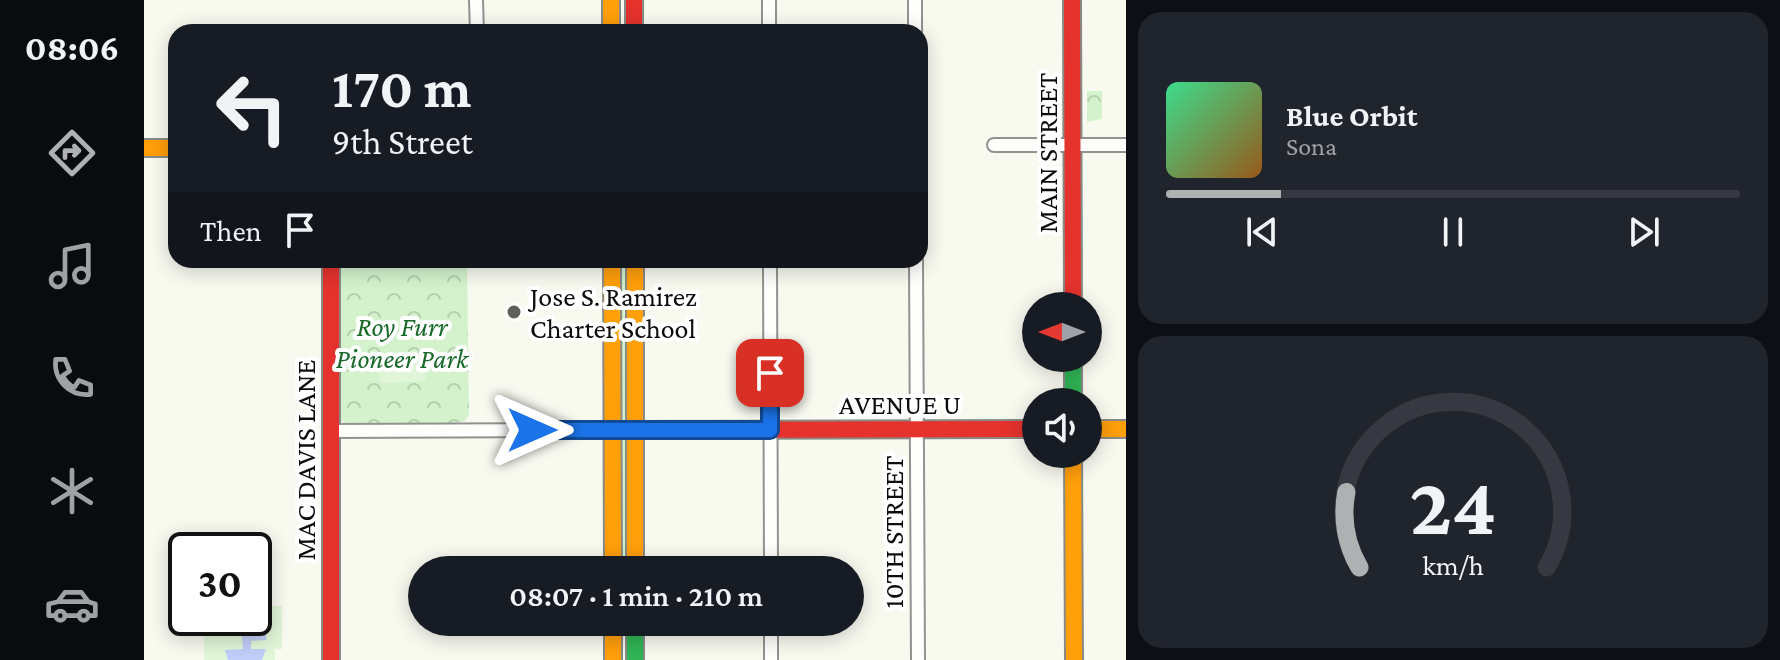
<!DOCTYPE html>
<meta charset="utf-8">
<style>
:root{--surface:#171b24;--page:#20242c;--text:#f1f3f6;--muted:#9ea1a6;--line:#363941;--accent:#afb0b1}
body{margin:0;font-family:"Crimson Pro",serif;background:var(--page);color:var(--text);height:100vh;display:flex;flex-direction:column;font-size:30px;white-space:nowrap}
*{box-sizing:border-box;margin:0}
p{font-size:26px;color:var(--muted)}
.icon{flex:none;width:44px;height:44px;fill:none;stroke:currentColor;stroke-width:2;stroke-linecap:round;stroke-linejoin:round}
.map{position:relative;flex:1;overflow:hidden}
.side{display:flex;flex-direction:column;gap:12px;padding:12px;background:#0d0f14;width:654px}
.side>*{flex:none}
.banner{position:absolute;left:24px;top:24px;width:760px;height:244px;border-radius:24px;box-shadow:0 4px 20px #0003;background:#171b24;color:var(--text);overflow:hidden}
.needle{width:52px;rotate:270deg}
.buttons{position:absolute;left:878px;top:292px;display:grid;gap:16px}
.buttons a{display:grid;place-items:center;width:80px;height:80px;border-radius:50%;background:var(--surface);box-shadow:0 4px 20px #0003;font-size:40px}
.speed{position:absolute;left:24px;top:532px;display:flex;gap:16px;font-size:40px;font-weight:700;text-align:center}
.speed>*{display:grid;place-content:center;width:104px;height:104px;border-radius:50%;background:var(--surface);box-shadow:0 4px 20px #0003;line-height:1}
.speed .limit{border:4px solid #111;border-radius:12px;background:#fff;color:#111}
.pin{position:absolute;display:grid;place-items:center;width:68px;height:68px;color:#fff;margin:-34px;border-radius:16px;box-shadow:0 4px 12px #0006}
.me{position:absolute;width:88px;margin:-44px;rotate:90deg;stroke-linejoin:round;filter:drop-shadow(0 0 6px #0008)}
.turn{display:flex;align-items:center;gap:28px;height:168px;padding:0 32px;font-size:36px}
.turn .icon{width:104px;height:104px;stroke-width:2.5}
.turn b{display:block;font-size:56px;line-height:68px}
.then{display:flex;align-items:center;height:76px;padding:0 32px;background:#0003;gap:16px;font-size:30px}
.side .card{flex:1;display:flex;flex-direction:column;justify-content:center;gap:12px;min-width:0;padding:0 28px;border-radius:24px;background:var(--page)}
.side .dial{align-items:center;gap:0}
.dial svg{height:208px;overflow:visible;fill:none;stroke:var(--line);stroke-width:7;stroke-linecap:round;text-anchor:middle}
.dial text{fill:var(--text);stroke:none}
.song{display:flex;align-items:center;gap:24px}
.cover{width:96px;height:96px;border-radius:12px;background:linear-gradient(135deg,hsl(150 70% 55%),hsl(30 70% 35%))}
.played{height:8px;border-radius:4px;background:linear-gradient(90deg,var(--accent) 20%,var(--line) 20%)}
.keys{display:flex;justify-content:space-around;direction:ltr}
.trip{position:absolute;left:264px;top:556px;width:456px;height:80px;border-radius:40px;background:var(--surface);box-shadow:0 4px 20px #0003;font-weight:600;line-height:80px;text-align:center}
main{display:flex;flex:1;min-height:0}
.tabs{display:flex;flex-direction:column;width:144px;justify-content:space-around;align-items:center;background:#090b0e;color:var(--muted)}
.tabs .icon{width:56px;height:56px}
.tabs .current{color:var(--accent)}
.tabs b{font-size:36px;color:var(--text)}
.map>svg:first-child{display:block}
</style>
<main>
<nav class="tabs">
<b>08:06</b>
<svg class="icon current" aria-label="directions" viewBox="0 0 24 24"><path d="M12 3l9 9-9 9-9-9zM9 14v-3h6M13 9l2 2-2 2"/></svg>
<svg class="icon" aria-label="music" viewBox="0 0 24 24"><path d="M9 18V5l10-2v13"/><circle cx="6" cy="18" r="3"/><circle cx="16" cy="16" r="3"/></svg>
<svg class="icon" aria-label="phone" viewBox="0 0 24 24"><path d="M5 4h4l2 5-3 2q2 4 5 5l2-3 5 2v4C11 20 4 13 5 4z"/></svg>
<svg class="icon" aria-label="climate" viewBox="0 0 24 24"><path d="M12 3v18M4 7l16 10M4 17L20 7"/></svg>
<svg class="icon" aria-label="car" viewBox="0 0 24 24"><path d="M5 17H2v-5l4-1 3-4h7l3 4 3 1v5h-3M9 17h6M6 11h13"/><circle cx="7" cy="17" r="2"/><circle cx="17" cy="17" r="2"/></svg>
</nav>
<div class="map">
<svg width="982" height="660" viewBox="0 0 982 660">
<defs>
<pattern id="park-crowns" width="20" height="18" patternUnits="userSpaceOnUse" patternTransform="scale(2)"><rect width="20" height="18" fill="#d4f3cd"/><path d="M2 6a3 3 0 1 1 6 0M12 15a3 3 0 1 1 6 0" fill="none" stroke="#b5cfaf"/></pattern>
</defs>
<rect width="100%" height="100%" fill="#f8faf0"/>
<path fill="url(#park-crowns)" d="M 943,91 L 958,91 L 958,119 L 943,122 Z
M 192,260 L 323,260 L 325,415 L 321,421 L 311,423 L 205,424 L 200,423 L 193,416 Z
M 474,260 L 489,260 L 485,570 L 472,570 Z"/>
<path fill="#e1f6d8" d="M 237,357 L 280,357 L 282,381 L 237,383 L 235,359 Z
M 110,606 L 138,606 L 138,649 L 131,649 L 131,660 L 60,660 L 60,618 L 110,618 Z"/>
<path fill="#c1cef8" d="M 97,625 L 122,625 L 122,640 L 107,641 L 107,649 L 122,649 L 118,660 L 84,660 L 81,650 L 99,649 Z"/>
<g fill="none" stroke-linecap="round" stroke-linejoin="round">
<defs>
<path id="street" d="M 332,0 L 333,32
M 625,0 L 625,32
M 771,0 L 771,32
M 850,145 L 982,145
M 626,260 L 627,570
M 772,260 L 774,660
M 187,431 L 468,430
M 627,622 L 627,660"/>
<path id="fast" d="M 929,358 L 929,402
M 491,622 L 491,660"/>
<path id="slow" d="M 467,0 L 467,32
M 0,148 L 32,148
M 468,260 L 469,570
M 491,260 L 491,570
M 944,429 L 982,429
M 929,454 L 930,660
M 469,622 L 469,660"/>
<path id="jam" d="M 490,0 L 490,32
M 928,0 L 929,306
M 187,260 L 187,660
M 468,430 L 892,429"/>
</defs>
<use href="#street" stroke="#92938f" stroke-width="16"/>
<use href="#fast" stroke="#898a85" stroke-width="20"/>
<use href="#slow" stroke="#898a85" stroke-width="20"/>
<use href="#jam" stroke="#898a85" stroke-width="20"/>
<use href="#street" stroke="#fefefd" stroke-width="12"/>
<use href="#fast" stroke="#30b455" stroke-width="16"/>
<use href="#slow" stroke="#ff9f0a" stroke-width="16"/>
<use href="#jam" stroke="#e5322d" stroke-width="16"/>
</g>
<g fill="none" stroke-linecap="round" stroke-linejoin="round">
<defs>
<path id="route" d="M 388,430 L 626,430 L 626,373"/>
</defs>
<use href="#route" stroke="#114b97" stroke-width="20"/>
<use href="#route" stroke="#1a73e8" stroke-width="14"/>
</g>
<circle fill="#5f5f5c" stroke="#fff" stroke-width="3" cx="370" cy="312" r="8"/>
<g text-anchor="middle" stroke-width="8" stroke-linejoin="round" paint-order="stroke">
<g font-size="28" fill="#0c0c0c" stroke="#fff">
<text transform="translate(903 153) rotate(-90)" y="10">MAIN STREET</text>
<text x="756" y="414">AVENUE U</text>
<text transform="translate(161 460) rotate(-90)" y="10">MAC DAVIS LANE</text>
<text transform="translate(749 532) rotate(-90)" y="10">10TH STREET</text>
</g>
<g font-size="28" fill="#0c0c0c" stroke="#fff" text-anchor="start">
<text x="386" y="306">Jose S. Ramirez<tspan x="386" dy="32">Charter School</tspan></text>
</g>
<g font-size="28" font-style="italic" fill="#176928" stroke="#fff">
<text x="258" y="336">Roy Furr<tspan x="258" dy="32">Pioneer Park</tspan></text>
</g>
</g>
</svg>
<div class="buttons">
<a><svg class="needle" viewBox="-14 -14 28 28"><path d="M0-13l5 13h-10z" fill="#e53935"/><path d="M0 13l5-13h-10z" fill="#9ea1a6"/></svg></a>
<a><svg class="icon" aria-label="sound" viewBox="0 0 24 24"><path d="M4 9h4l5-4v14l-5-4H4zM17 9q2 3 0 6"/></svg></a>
</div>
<div class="speed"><div class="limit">30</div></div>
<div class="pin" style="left:626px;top:373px;background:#d93025"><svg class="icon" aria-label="arrive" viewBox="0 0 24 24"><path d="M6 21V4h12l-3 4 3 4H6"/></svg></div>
<svg class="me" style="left:388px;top:430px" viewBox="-20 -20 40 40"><path d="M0-17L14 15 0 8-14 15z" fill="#1a73e8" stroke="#fff" stroke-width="4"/></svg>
<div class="trip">08:07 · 1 min · 210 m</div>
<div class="banner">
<div class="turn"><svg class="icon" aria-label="left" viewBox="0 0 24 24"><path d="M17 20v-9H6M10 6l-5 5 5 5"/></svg><div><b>170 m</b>9th Street</div></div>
<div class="then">Then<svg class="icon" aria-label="arrive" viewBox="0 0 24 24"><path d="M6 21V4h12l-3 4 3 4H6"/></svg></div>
</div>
</div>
<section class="side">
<div class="card">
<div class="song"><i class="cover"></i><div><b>Blue Orbit</b><p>Sona</p></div></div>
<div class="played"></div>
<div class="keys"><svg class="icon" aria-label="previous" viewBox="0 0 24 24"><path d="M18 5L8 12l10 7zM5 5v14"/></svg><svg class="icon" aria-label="pause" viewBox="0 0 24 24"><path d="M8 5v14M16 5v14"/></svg><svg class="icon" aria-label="next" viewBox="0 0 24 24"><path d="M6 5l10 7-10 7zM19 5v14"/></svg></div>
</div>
<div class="card dial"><svg viewBox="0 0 100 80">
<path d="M14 69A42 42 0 1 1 86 69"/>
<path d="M14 69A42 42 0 0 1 9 40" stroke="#afb0b1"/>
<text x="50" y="56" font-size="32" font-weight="700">24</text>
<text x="50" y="72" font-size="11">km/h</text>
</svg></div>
</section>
</main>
